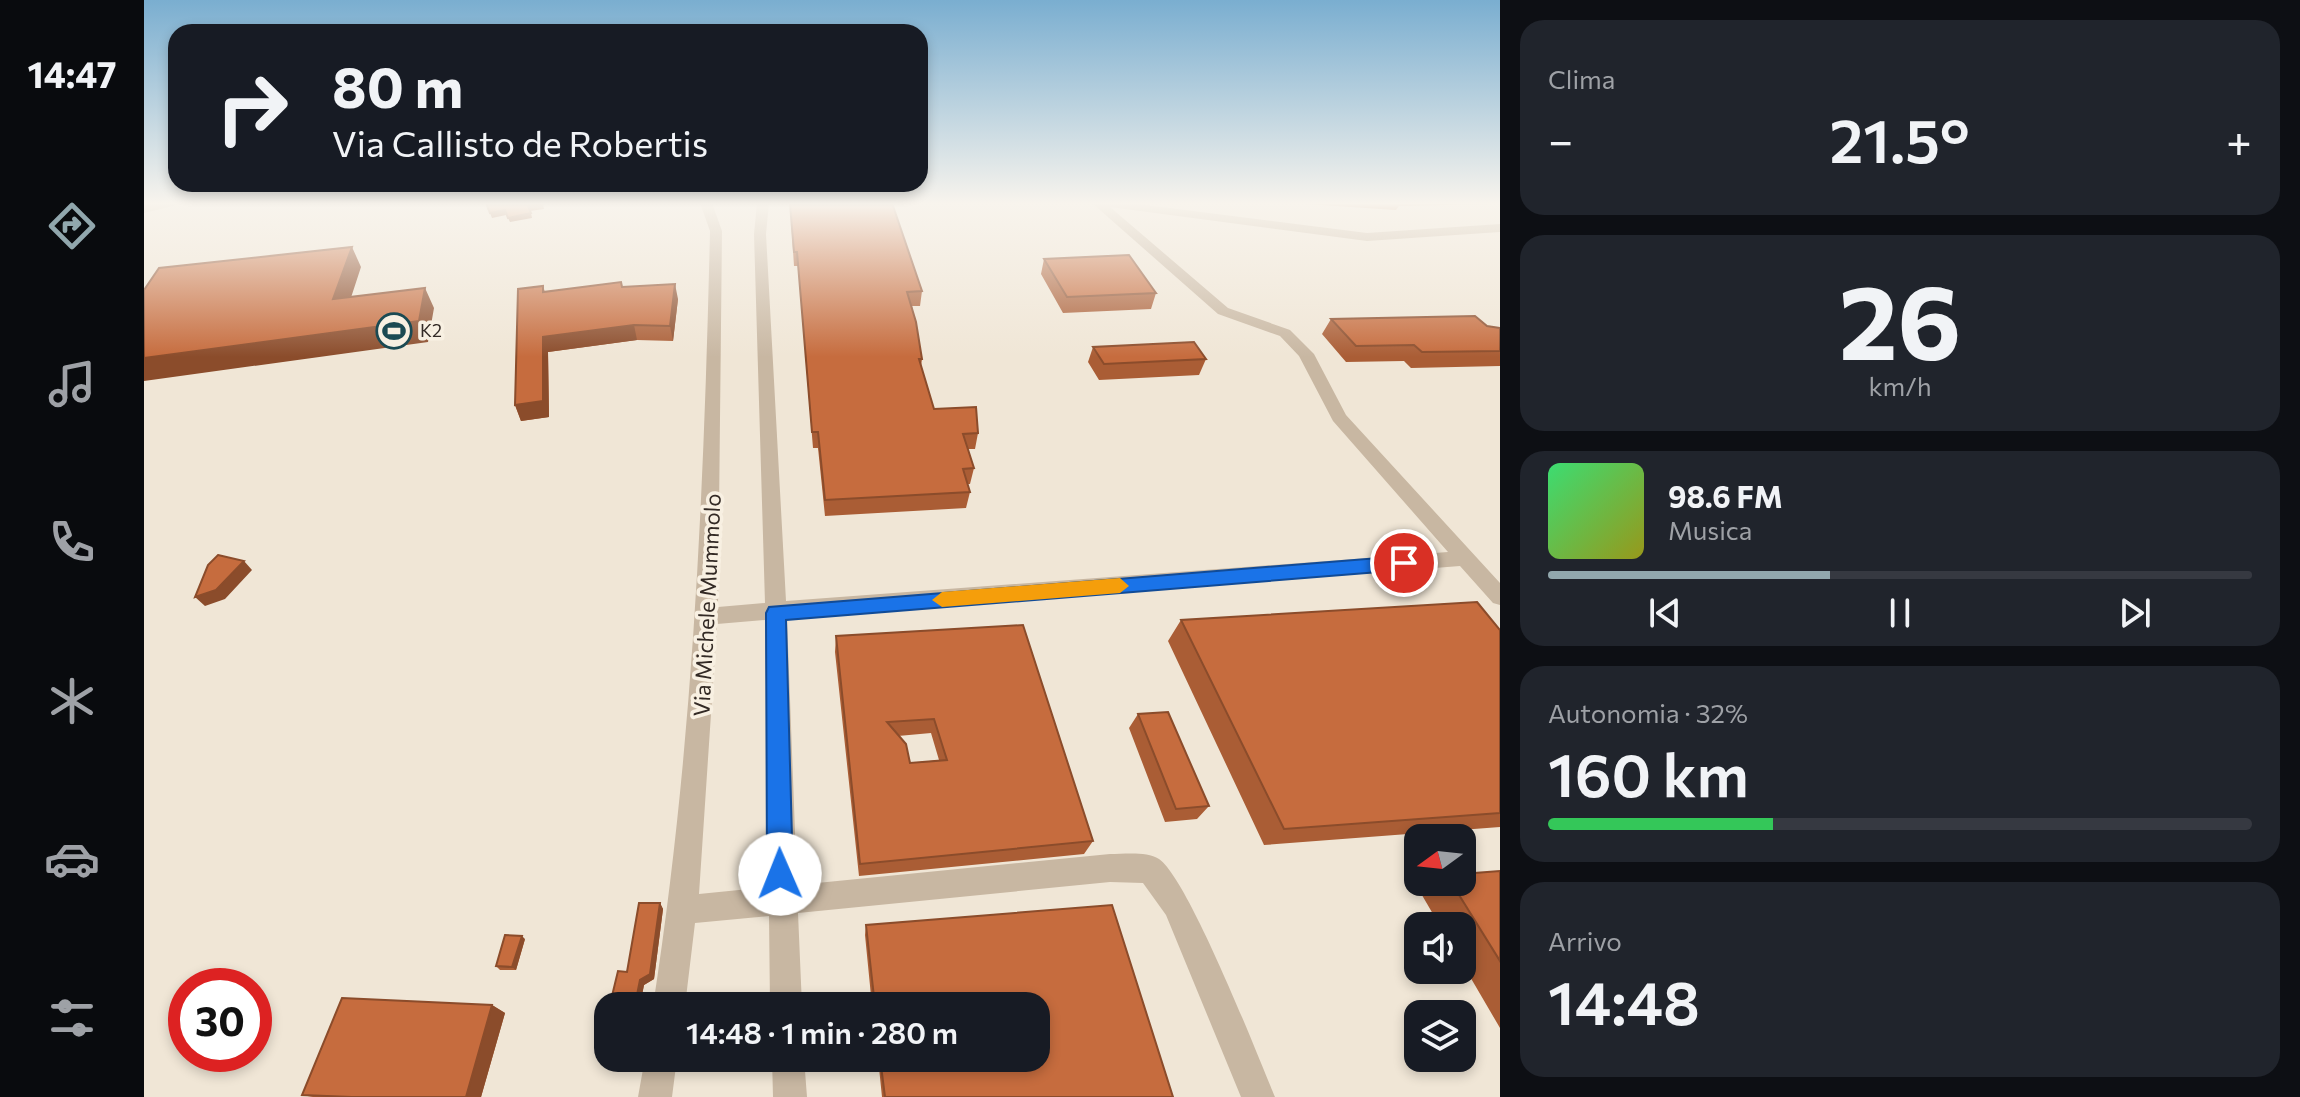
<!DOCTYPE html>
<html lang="it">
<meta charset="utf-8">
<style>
:root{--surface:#171b24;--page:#20242c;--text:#f1f3f6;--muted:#9ea1a6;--line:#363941;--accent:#91a7ad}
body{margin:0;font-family:Commissioner,sans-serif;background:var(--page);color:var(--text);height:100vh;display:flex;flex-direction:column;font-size:30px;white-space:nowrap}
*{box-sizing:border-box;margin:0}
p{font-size:26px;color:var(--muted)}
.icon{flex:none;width:44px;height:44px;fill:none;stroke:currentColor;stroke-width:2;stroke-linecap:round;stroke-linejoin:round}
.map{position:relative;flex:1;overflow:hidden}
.sheet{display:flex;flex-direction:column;gap:20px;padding:20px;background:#0d0f14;width:800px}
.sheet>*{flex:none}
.guide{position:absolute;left:24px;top:24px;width:760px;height:168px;border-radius:24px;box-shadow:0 4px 12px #0003;background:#171b24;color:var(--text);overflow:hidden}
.needle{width:52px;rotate:255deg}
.controls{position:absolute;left:1260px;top:824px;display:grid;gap:16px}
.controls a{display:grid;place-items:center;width:72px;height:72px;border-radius:16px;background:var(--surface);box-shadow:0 4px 12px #0003;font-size:40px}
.speed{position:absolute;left:24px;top:968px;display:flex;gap:16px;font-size:40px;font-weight:700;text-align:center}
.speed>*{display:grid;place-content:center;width:104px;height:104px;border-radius:50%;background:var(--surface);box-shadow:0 4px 12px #0003;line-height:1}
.speed .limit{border:12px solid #d22;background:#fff;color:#111}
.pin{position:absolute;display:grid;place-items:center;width:68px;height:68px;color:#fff;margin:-34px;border:4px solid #fff;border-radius:50%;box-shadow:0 2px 8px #0007}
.me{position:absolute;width:88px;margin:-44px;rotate:359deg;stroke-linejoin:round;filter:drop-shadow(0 0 6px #0008)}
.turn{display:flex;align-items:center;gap:28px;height:168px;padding:0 32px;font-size:36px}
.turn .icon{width:104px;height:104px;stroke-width:2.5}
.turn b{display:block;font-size:56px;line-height:68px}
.big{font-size:60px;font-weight:600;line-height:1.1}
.sheet .widget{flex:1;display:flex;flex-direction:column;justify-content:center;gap:12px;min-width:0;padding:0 28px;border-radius:24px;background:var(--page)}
.sheet .dial{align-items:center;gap:0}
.dial b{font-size:104px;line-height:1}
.song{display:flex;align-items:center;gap:24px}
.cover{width:96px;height:96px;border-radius:12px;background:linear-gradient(135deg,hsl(140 70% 55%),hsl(60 70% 35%))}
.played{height:8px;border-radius:4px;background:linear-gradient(90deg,var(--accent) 40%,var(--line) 40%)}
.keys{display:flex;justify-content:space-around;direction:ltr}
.heat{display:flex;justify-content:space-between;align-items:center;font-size:44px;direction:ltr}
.charge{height:12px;border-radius:6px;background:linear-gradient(90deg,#34c759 32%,var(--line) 0)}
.trip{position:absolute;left:450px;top:992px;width:456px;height:80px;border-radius:24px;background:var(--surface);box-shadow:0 4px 12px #0003;font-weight:600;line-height:80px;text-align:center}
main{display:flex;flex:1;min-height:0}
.tab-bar{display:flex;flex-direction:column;width:144px;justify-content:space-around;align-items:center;background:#090b0e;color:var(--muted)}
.tab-bar .icon{width:56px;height:56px}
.tab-bar .on{color:var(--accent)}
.tab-bar b{font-size:36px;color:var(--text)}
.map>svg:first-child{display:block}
</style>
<main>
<nav class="tab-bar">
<b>14:47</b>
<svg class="icon on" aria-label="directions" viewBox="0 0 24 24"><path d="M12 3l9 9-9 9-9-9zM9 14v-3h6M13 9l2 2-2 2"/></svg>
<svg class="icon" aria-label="music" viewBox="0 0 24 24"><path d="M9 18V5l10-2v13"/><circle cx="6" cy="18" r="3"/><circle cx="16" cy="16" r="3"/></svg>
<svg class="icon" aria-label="phone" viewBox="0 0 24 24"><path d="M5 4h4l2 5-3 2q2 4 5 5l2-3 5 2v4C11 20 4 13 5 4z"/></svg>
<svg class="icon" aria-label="climate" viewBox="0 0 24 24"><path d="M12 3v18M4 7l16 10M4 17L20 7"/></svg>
<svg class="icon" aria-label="car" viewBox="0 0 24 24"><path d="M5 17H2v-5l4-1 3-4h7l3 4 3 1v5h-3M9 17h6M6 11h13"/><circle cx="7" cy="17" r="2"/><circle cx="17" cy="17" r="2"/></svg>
<svg class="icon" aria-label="filters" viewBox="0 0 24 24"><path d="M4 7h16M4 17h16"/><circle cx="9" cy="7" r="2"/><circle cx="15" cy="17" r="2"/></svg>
</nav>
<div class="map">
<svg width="1356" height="1097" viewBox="0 0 1356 1097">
<rect width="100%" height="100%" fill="#f0e6d6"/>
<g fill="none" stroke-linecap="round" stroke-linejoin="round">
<path fill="#c8b7a2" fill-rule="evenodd" d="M 15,203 L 41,203 L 0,213 L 0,205 Z
M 556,203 L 568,203 L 578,231 L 574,607 L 621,603 L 610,234 L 613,203 L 625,203 L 622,234 L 642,601 L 1304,552 L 1189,421 L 1155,356 L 1136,336 L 1074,314 L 948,203 L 986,203 L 1223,233 L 1356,224 L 1356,232 L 1223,241 L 966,207 L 1084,308 L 1146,330 L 1170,354 L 1202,415 L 1356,583 L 1356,605 L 1349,603 L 1316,566 L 643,619 L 653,885 L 966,854 C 980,854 1003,851 1015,859 C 1045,880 1113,1054 1131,1097 L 1097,1097 L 1022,915 L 999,883 L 966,882 L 654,913 L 658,1006 L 626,1006 L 625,916 L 551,923 L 541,1006 L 509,1006 C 549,749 560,491 566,231 ZM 621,620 L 625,887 L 555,894 L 573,624 Z
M 501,1058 L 533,1058 L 528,1097 L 494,1097 Z
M 628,1058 L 660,1058 L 663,1097 L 629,1097 Z"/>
</g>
<path fill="#aa5d35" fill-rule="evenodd" d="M 1147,203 L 1350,203 L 1350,204 L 1255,206 L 1252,210 Z
M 646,204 L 778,291 L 776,306 L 768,306 L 778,359 L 777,366 L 790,409 L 834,433 L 831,449 L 824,449 L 830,468 L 826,484 L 823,484 L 826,492 L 822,508 L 681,516 L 674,448 L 669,448 L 654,266 L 650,266 Z
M 900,259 L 1012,293 L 1007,309 L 919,313 L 897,274 Z
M 399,286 L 401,292 L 478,287 L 534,299 L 529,341 L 493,340 L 404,352 L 405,417 L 377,421 L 371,405 Z
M 1187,319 L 1356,328 L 1356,366 L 1267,368 L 1260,361 L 1202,362 L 1178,334 Z
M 949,347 L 1062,359 L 1055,375 L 955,380 L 944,362 Z
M 1037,620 L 1356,630 L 1356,827 L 1120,845 L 1024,641 Z
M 692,636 L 949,841 L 940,854 L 715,876 L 691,652 ZM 787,733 L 795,760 L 766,763 L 754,736 Z
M 994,714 L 1065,806 L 1053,819 L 1021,822 L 985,728 Z
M 1356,871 L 1356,1028 L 1318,963 L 1318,926 L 1296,926 L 1275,890 L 1291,882 L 1318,882 Z
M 516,903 L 519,909 L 510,979 L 500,985 L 497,1000 L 473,1001 L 468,996 L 483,972 Z
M 968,905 L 1029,1097 L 738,1097 L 734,1058 L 892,1058 L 892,1006 L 728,1006 L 721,935 L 722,925 Z
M 381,939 L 372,970 L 356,970 L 352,966 Z
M 348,1005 L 361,1013 L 337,1097 L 169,1097 L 158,1095 Z"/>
<path fill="#8b4c2b" d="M 399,204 L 400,209 L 386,211 L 384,206 Z
M 361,210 L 362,215 L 348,218 L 346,213 Z
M 387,213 L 388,218 L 366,222 L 364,218 Z
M 208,247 L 217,267 L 200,319 L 189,299 Z
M 531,284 L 534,299 L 529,341 L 526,326 Z
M 281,288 L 290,308 L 284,342 L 0,381 L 0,358 Z
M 490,325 L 493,340 L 404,352 L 405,417 L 377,421 L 371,405 L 399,337 Z
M 100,561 L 108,570 L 81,599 L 61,606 L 51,597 Z
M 516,903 L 519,909 L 510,979 L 500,985 L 497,1000 L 493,995 Z
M 378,936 L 381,939 L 372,970 L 368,967 Z
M 348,1005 L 361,1013 L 337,1097 L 322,1097 Z"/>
<path fill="#c66c3e" stroke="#8b4c2b" stroke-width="2" fill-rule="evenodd" d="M 342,203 L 398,203 L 399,204 L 384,206 L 387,213 L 364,218 L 361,210 L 346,213 Z
M 682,203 L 748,203 L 778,291 L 763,292 L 772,322 L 778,359 L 775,359 L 790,409 L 832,407 L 834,433 L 819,434 L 830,468 L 819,469 L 826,492 L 681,500 L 674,432 L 668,432 L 653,252 L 650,252 L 646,204 Z
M 208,247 L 189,299 L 281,288 L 275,321 L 0,358 L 0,290 L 15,268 Z
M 985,255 L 1012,293 L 923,297 L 900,259 Z
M 477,282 L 478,287 L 531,284 L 526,326 L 490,325 L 399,337 L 399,401 L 371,405 L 374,289 L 399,286 L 399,292 Z
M 1331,316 L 1343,326 L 1356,328 L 1356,351 L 1278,352 L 1270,345 L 1212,346 L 1187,319 Z
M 1050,342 L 1062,359 L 960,364 L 949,347 Z
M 74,555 L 100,561 L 72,590 L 51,597 L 64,565 Z
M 1333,602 L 1356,630 L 1356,813 L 1140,829 L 1037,620 Z
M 879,625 L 949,841 L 716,864 L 692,636 ZM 790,719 L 803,760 L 766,763 L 762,744 L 743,722 Z
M 1024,712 L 1065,806 L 1032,809 L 994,714 Z
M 1356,871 L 1356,961 L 1307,882 L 1318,882 L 1318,874 Z
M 495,903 L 516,903 L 506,974 L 496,980 L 493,995 L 468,996 L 474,971 L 483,972 Z
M 968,905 L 1029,1097 L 741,1097 L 736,1058 L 892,1058 L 892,1006 L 731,1006 L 722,925 Z
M 361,935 L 378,936 L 368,967 L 352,966 Z
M 198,998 L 348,1005 L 322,1097 L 208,1097 L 158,1095 Z"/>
<linearGradient id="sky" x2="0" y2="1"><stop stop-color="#7aaed0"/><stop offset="0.57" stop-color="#f8f4ed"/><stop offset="1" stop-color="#f8f4ed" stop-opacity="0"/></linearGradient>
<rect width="1356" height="357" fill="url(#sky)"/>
<path fill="#1a73e8" stroke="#114b97" stroke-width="2" d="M 1260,556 L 1269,563 L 1260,570 L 642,620 L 649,874 L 645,883 L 636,887 L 627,883 L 623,874 L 622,613 L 625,607 Z"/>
<path fill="#f59e0b" d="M 976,578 L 985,586 L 976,593 L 798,607 L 788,600 L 798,592 Z"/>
<defs>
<symbol id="stadium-ring" viewBox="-11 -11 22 22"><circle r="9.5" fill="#f8f0e2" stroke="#1b4a53" stroke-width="1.5"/><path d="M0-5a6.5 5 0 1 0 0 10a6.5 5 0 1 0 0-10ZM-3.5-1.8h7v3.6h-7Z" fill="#1b4a53"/></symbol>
</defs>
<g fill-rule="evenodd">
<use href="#stadium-ring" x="230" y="311" width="40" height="40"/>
</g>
<g text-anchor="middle" stroke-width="7" stroke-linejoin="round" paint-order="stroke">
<g font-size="18" fill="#332a25" stroke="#f8f0e2" text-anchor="start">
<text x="276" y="337">K2</text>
</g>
<g font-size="22" fill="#332a25" stroke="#f8f0e2">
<text transform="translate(563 605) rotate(-87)" y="8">Via Michele Mummolo</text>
</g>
</g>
</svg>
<div class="controls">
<a><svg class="needle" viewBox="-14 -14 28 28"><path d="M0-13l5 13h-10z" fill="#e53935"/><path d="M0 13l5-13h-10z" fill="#9ea1a6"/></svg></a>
<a><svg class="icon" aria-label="sound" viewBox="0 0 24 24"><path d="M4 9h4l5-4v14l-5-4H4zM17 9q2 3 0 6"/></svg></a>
<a><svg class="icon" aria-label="layers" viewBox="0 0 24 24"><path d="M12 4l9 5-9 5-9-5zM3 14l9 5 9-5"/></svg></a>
</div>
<div class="speed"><div class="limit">30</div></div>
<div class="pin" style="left:1260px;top:563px;background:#d93025"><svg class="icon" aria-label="arrive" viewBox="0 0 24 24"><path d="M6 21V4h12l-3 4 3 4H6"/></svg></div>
<svg class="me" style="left:636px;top:874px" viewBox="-20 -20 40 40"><circle r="19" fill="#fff"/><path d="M0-13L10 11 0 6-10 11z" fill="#1a73e8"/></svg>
<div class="trip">14:48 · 1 min · 280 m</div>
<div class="guide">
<div class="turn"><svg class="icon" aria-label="right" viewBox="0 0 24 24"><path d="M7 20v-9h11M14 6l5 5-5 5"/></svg><div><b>80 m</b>Via Callisto de Robertis</div></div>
</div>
</div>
<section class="sheet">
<div class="widget"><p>Clima</p>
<div class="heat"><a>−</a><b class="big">21.5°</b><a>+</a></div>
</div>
<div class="widget dial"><b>26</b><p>km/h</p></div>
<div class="widget">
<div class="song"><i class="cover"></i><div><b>98.6 FM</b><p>Musica</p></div></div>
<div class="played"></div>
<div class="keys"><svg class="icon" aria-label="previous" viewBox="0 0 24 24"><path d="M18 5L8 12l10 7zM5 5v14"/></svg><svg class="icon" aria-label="pause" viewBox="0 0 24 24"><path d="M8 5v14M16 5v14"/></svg><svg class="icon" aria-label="next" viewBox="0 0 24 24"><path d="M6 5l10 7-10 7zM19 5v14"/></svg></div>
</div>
<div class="widget"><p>Autonomia · 32%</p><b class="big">160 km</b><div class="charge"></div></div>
<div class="widget"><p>Arrivo</p><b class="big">14:48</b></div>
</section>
</main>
